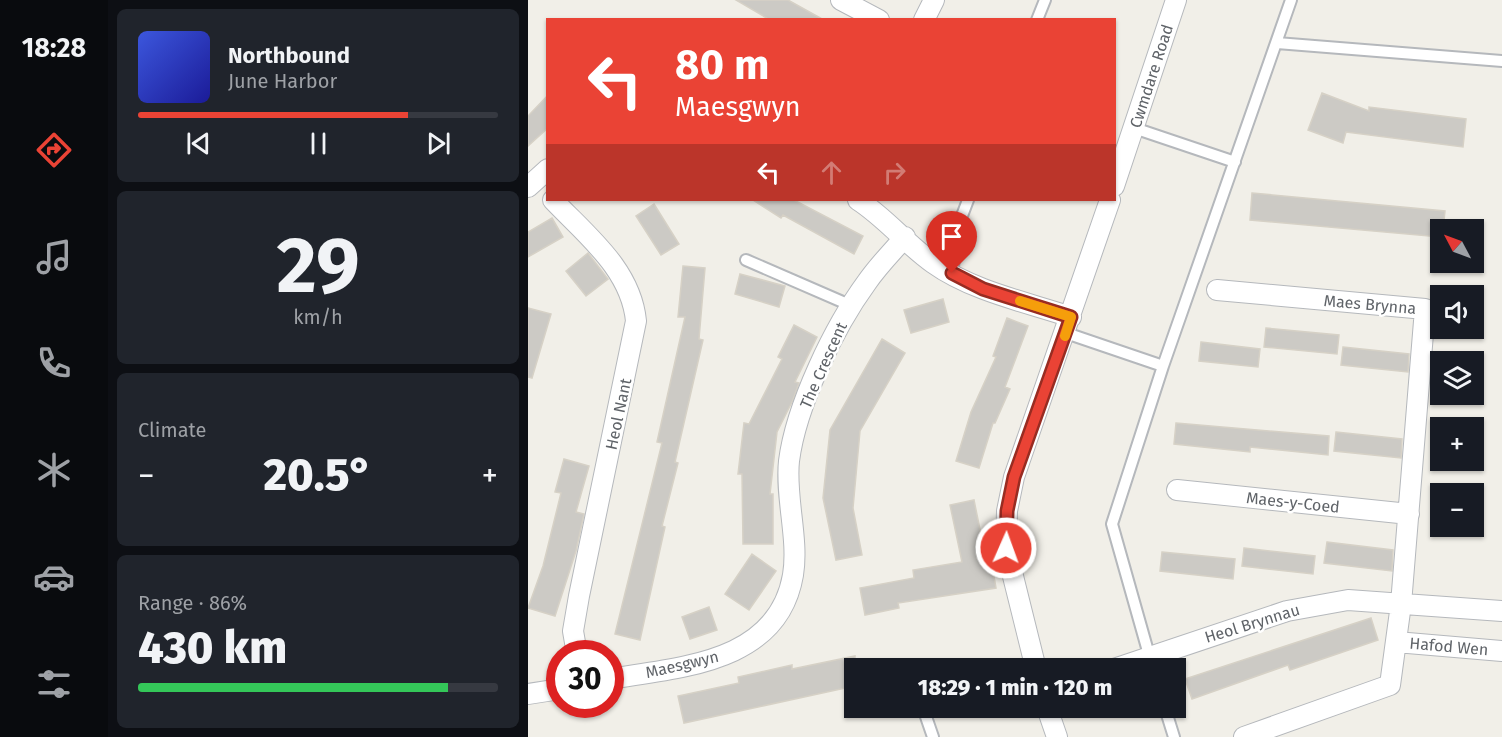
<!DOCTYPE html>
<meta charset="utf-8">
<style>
:root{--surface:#171b24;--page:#20242c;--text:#f1f3f6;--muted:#9ea1a6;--line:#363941;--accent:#ea4335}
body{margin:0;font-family:"Fira Sans",sans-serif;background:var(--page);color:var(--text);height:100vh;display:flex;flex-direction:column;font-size:22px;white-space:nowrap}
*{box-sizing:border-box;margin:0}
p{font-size:20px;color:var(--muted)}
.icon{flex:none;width:33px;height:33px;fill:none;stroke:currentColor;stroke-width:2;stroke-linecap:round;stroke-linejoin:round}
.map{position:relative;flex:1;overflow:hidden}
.details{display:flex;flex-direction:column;gap:9px;padding:9px;background:#0d0f14;width:420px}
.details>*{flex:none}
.guide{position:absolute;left:18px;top:18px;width:570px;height:183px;border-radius:0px;box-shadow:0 2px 4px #0004;background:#ea4335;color:#fff;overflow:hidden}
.needle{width:39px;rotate:311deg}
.fabs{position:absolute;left:902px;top:219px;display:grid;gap:12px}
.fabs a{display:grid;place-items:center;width:54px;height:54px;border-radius:0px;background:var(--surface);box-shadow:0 2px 4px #0004;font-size:30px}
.speed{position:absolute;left:18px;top:640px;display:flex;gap:12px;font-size:30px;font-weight:700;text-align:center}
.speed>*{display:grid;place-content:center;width:78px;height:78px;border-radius:50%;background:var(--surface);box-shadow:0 2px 4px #0004;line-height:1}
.speed .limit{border:9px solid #d22;background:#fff;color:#111}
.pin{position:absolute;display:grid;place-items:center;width:51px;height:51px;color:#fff;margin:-62px -26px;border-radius:50% 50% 50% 0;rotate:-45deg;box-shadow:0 0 6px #0007}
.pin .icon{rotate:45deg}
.me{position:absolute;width:66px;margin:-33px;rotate:2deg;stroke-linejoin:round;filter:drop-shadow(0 0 4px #0008)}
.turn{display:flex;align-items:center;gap:21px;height:126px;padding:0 30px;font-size:27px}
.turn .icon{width:78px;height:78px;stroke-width:2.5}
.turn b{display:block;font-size:42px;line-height:51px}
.lanes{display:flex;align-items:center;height:57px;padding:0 30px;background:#0003;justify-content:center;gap:30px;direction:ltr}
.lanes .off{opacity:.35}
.big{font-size:45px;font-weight:800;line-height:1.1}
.details .tile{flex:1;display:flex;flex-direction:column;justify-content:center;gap:9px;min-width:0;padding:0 21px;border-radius:9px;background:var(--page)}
.details .dial{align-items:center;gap:0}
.dial b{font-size:78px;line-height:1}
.song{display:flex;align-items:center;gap:18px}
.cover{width:72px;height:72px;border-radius:9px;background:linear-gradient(135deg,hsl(230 70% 55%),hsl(240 70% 35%))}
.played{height:6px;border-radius:3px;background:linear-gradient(90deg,var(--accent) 75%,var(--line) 75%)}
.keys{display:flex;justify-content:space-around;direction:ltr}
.heat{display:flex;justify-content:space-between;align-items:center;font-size:33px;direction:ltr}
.charge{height:9px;border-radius:4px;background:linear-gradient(90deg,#34c759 86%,var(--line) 0)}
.trip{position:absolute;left:316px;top:658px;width:342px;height:60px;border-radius:0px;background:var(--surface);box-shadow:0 2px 4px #0004;font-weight:800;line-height:60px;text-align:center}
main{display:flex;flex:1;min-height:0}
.tabs{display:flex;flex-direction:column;width:108px;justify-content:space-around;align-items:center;background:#090b0e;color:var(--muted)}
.tabs .icon{width:42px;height:42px}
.tabs .active{color:var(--accent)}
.tabs b{font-size:27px;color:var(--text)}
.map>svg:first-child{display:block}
</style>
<main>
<nav class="tabs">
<b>18:28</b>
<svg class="icon active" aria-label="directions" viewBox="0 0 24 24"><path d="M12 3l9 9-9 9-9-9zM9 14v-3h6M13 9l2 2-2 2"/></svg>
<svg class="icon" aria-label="music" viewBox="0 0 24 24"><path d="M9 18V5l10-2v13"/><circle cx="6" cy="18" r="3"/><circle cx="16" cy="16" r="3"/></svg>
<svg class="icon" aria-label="phone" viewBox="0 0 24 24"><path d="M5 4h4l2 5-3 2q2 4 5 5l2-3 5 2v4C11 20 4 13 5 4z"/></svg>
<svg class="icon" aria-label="climate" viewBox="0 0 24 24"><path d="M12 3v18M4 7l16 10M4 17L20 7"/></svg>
<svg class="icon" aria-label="car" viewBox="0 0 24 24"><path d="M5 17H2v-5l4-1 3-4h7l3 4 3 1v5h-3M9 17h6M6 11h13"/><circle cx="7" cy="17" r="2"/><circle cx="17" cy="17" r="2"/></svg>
<svg class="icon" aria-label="filters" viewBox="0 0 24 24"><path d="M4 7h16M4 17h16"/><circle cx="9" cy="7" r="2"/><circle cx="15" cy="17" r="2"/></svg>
</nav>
<section class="details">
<div class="tile">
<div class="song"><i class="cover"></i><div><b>Northbound</b><p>June Harbor</p></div></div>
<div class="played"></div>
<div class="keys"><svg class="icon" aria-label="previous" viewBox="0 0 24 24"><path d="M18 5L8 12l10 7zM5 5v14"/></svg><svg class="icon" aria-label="pause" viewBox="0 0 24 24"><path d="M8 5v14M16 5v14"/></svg><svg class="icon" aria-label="next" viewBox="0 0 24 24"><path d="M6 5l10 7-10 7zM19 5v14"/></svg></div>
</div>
<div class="tile dial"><b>29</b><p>km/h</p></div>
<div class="tile"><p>Climate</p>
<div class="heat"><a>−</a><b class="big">20.5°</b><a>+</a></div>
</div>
<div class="tile"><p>Range · 86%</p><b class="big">430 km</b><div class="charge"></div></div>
</section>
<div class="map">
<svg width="974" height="737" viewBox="0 0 974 737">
<rect width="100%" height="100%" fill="#f1efe8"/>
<path fill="#cccac5" stroke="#d6d1c6" stroke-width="1.5" d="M 208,0 L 260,0 L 296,20 L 242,20 Z
M 794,93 L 841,111 L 841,107 L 938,119 L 935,147 L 818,132 L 815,143 L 780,130 Z
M 20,95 L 20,128 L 0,146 L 0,116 Z
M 724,193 L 917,211 L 915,230 L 912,230 L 912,237 L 722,220 Z
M 225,200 L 266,200 L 335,236 L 326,254 L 255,215 L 253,218 Z
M 126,204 L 151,244 L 133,255 L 108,216 Z
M 24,218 L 35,237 L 0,257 L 0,232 Z
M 60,253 L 80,279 L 58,296 L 38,271 Z
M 155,266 L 177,268 L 171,339 L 175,340 L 147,462 L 150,463 L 134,526 L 137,527 L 112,640 L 87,634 L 134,443 L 129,442 L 157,317 L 150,317 Z
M 212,274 L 257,286 L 251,307 L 207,294 Z
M 415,299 L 421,322 L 383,333 L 376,310 Z
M 0,308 L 23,314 L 4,378 L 0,377 Z
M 479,318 L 500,326 L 477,387 L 482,389 L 467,423 L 465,423 L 451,468 L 428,461 L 443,412 L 468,357 L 465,356 Z
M 266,325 L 289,337 L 267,382 L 271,383 L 265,400 L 249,432 L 242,494 L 245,494 L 245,544 L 215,544 L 214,474 L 210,474 L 216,423 L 221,424 L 254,359 L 250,357 Z
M 738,328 L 811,335 L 809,354 L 736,347 Z
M 354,339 L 377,353 L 332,431 L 325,508 L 334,555 L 308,560 L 295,498 L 302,430 Z
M 673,342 L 732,349 L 730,367 L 671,361 Z
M 815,347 L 881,354 L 880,372 L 813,365 Z
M 648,423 L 801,436 L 800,455 L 722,447 L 722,452 L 646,444 Z
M 808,432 L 874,439 L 873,458 L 806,451 Z
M 36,459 L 61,466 L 48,512 L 56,514 L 48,551 L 27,616 L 0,608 L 15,566 L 33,493 L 27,492 Z
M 446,500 L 458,559 L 463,558 L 468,588 L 370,603 L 371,608 L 337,615 L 332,588 L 386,578 L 385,570 L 434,562 L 422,505 Z
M 799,542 L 865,550 L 864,571 L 796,563 Z
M 716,548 L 787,556 L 785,574 L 714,566 Z
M 634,552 L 707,559 L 705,579 L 632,571 Z
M 224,554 L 248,571 L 221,610 L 197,594 Z
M 181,607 L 189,630 L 162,639 L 154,617 Z
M 843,618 L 850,640 L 762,670 L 760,665 L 664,699 L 657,679 Z
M 327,656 L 327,686 L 156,723 L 150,696 L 211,683 L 210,677 L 264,665 L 264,669 Z"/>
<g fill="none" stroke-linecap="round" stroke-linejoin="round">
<defs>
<path id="lane" d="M 509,20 L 517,0
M 749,43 L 974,61
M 606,128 L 707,162
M 218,260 L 324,306
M 424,273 L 432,221 L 440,200
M 538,333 L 635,366
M 625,669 L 584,524 L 635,366 L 763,0
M 395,708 L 405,737
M 637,708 L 646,737"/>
<path id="street" d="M 313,0 L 351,20
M 396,20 L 406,0
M 586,186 L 648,0
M 0,187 L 20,169
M 25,200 C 58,235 103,269 108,321 L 51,596 L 45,631 L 49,654
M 330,200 C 358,218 378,244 405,263 C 444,291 498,302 543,317
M 689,290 L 897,309 L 873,604 L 862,685 L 716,737
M 649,490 L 881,514
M 868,642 L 974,651
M 508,669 L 478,548 L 479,511 L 486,477 L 582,200
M 586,669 L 759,611 L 820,600 L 974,611
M 82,679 C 153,667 250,663 265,575 C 271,539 257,497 261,461 C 268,406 306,327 339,282 C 350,266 364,252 377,237
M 0,694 L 32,689
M 519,708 L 529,737"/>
</defs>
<use href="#lane" stroke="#b5b8bc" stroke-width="14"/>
<use href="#street" stroke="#b5b8bc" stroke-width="22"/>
<use href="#lane" stroke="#fff" stroke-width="10"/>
<use href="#street" stroke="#fff" stroke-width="20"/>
</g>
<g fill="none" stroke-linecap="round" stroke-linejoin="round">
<defs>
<path id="route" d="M 424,273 L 455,289 L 543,317 L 486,477 L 479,511 L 478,548"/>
</defs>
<use href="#route" stroke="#982c22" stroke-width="15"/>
<use href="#route" stroke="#ea4335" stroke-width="10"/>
<path stroke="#f59e0b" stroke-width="10" d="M 492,301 L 543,317 L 537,336"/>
</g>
<g text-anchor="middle" stroke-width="5" stroke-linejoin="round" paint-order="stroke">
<g font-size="16" fill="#5f6368" stroke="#fff">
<text transform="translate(623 76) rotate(-72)" y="6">Cwmdare Road</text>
<text transform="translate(842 304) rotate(5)" y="6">Maes Brynna</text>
<text transform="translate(295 365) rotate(-66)" y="6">The Crescent</text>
<text transform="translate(90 414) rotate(-78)" y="6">Heol Nant</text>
<text transform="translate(765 502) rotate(6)" y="6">Maes-y-Coed</text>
<text transform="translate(724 623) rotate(-17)" y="6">Heol Brynnau</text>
<text transform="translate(921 646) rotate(5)" y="6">Hafod Wen</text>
<text transform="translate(154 664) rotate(-13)" y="6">Maesgwyn</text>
</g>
</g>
</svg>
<div class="fabs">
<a><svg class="needle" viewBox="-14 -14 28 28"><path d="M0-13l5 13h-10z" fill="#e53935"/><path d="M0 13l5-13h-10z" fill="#9ea1a6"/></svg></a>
<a><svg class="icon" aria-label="sound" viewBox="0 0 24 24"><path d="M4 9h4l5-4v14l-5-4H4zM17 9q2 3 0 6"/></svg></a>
<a><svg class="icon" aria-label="layers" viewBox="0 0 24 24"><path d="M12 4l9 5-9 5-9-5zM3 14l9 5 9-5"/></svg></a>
<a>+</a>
<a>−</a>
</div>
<div class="speed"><div class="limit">30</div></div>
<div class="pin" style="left:424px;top:273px;background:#d93025"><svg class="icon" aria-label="arrive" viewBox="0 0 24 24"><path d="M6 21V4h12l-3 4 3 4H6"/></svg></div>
<svg class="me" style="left:478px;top:548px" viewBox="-20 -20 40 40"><circle r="17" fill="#ea4335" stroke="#fff" stroke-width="3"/><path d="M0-11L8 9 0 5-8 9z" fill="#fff"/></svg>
<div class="trip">18:29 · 1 min · 120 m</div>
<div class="guide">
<div class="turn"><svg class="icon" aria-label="left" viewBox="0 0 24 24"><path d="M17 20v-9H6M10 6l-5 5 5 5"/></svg><div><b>80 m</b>Maesgwyn</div></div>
<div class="lanes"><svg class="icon" aria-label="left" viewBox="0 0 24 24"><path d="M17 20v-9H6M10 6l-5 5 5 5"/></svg><svg class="icon off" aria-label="ahead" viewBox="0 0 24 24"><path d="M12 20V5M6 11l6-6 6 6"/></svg><svg class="icon off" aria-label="right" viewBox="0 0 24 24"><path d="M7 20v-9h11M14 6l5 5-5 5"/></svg></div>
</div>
</div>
</main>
